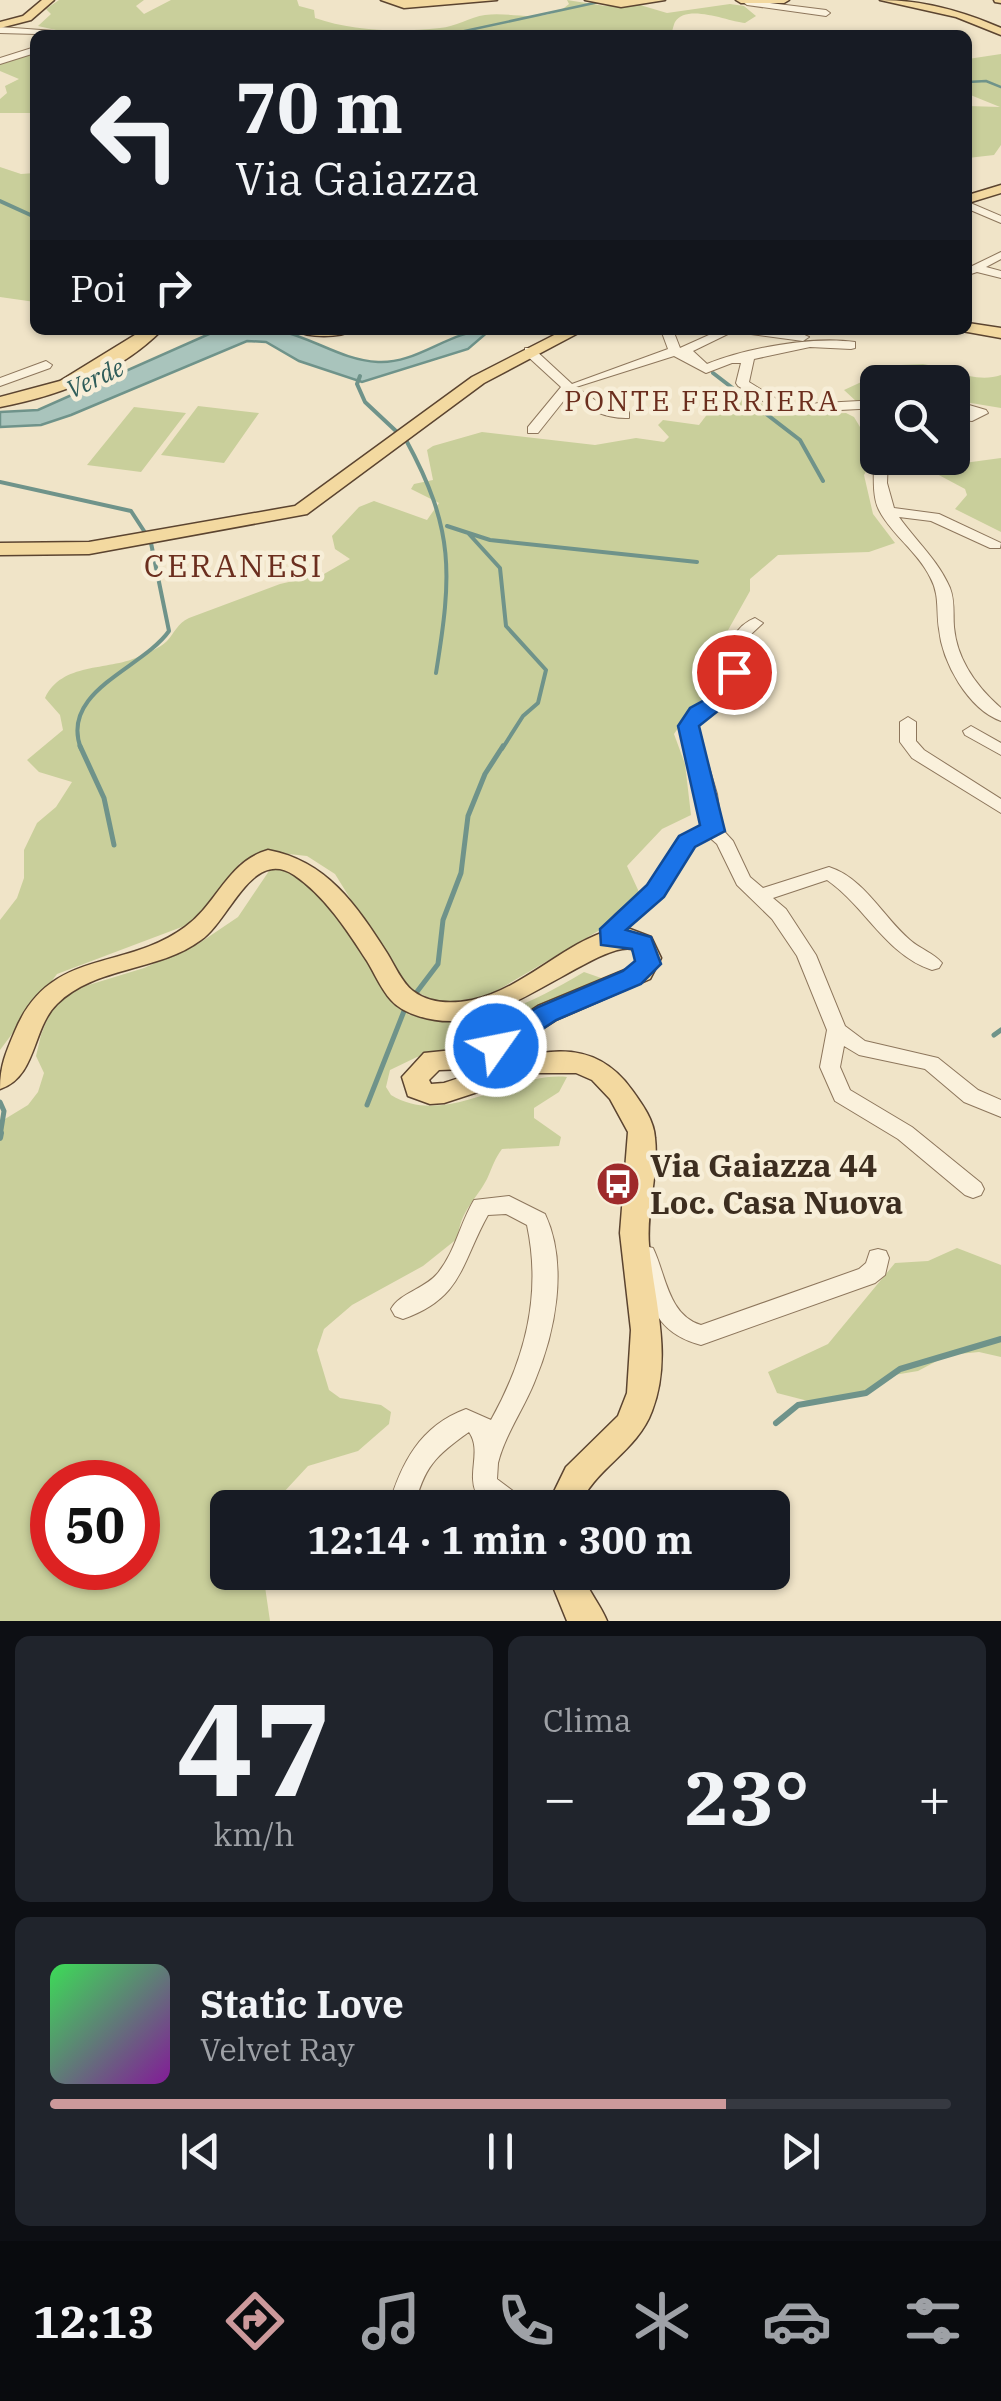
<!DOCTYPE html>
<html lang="it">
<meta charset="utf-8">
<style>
:root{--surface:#171b24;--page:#20242c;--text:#f1f3f6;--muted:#9ea1a6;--line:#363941;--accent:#cc999b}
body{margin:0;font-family:"IBM Plex Serif",serif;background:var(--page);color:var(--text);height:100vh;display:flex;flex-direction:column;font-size:38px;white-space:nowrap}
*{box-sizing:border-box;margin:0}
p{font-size:32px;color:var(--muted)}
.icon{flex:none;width:55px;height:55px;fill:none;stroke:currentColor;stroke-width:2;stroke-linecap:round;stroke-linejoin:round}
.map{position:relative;height:1621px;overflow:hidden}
.drawer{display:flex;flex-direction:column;gap:15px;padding:15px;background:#0d0f14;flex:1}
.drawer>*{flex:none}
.guide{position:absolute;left:30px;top:30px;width:942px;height:305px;border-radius:15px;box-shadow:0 2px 8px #0004;background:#171b24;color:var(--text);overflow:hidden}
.tools{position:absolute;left:860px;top:365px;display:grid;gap:20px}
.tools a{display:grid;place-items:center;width:110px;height:110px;border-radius:15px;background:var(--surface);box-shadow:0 2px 8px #0004;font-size:50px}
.speed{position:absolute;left:30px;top:1460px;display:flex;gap:20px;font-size:50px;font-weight:700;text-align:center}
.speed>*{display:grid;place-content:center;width:130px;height:130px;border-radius:50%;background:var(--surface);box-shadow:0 2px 8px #0004;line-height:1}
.speed .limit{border:15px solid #d22;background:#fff;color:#111}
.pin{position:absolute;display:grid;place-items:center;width:85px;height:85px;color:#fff;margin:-42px;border:5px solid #fff;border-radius:50%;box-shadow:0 2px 10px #0007}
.me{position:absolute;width:110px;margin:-55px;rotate:57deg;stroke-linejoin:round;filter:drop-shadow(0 0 8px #0008)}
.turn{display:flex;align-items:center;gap:35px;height:210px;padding:0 40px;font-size:45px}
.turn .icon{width:130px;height:130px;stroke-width:2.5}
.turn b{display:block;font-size:70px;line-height:85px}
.then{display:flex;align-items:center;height:95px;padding:0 40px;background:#0003;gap:20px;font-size:38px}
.big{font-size:75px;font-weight:800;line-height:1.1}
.drawer .widget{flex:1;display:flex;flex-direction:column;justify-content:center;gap:15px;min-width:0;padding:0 35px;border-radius:15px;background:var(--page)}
.drawer .dial{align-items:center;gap:0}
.dial b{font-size:130px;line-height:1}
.song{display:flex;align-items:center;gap:30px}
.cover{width:120px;height:120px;border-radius:15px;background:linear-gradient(135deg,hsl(130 70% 55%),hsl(290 70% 35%))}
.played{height:10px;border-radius:5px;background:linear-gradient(90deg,var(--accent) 75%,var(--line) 75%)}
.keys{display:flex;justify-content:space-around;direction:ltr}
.heat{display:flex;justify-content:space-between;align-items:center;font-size:55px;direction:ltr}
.drawer .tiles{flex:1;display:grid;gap:15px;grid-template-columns:1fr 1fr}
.widget:last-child{grid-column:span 2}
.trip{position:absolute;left:210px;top:1490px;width:580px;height:100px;border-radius:15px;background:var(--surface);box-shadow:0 2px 8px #0004;font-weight:800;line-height:100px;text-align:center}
.tab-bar{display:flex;height:160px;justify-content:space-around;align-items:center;background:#090b0e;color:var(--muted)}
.tab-bar .icon{width:70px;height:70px}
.tab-bar .active{color:var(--accent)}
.tab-bar b{font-size:45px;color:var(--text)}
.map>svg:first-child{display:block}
</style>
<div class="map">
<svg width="1001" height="1621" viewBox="0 0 1001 1621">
<rect width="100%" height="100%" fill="#f0e4c8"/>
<path fill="#c9cf9b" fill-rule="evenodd" d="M 59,0 L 144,0 L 136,6 L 144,14 L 171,0 L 297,0 L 299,6 L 314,10 L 315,18 C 353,31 399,33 440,28 C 455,27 470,17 485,15 C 512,11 546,25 569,4 L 567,0 L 605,6 L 640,5 L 667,13 L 730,4 L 744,6 L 756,16 L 745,23 C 729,22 687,3 675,22 C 673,26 673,31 670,35 L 78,35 L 38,26 L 51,14 L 46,9 Z
M 35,53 L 35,113 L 0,113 L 0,99 L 7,93 L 5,86 L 19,79 L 0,71 L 0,64 Z
M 1001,54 L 1001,145 L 994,155 L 968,158 L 968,106 L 1000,107 L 968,94 L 968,59 Z
M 0,167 L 21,174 L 35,173 L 35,302 L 0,297 Z
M 923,364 C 949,368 975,384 1001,375 L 1001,408 L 953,400 L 952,382 L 878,382 L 877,402 L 857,402 L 844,390 L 870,378 L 879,366 Z
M 737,390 L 757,399 L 773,416 L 846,413 L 854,417 L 860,427 L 877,434 L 877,452 L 864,475 L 873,514 L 895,543 L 869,552 L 778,555 L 750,579 L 750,591 L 727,632 L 727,658 L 720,686 L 693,706 L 674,734 L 685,764 L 691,815 L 662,829 L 627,866 L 639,892 L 600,930 L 486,997 L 441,1003 L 405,987 L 335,874 L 307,856 L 270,852 L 240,863 L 217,898 L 187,925 L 57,974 L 0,1050 L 0,920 L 17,898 L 24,878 L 24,850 L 37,823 L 56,807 L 72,782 L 39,772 L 27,760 L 63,730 L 60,715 L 45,698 C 62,662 107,671 138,657 C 147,653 160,648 167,641 C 175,632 177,624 189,618 L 280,584 L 324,574 L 350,559 L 335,549 L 332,536 L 359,507 L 374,501 L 427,520 L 439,503 L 411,489 L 414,484 L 433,480 L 427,450 L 433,446 L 482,432 L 595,445 L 636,438 L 664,442 L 669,437 L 658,425 L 663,420 L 699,425 L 712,408 L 727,403 Z
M 198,406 L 259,413 L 224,463 L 161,455 Z
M 134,407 L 186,413 L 141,472 L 87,465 Z
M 907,458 L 964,463 L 1001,458 L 1001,532 L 955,509 L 967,495 L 965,489 Z
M 280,864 L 335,905 L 409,1015 C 484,1025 520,1010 584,972 L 604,979 L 599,985 L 530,1014 L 479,1043 L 417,1057 L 390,1070 L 386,1087 L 391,1095 C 446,1129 511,1071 567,1077 L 559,1092 L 534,1108 L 534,1118 L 561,1137 L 559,1146 L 502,1149 C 495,1158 492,1168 487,1179 C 476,1200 460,1211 458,1238 L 423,1266 L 352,1305 L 324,1329 L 317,1350 L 329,1390 L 340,1398 L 381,1405 L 391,1412 L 389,1424 L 358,1451 L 308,1466 L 270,1507 L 228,1508 L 228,1572 L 263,1573 L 270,1621 L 0,1621 L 0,1122 L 28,1105 L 38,1092 L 44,1073 L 36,1056 L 41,1035 L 50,1012 L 69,991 L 144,968 L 198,944 L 238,917 L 271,868 ZM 52,1482 L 138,1482 L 138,1568 L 52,1568 Z
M 957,1248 L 1001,1265 L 1001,1357 L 979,1352 L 948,1355 L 918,1371 L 888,1376 L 863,1393 L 812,1402 L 777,1393 L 768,1372 L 828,1344 L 895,1263 L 928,1261 Z"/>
<path fill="#a9c4bc" stroke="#6f938a" stroke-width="2.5" d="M 218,330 C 238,330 262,327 281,331 C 315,339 342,360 378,362 C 418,364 449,330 490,330 L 468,349 L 362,382 L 299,361 L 266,342 L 247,341 L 71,415 L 41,425 L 0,427 L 0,412 L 38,410 Z"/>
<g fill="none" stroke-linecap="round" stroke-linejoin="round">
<path stroke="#6f938a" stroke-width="2.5" d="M 446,35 L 608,0
M 968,82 L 986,81 L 1001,87"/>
<path stroke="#6f938a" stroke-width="4" d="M 0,201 L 35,217
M 713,373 L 800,440 L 823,481
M 360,376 L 357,384 L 365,402 L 397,432
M 406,440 C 455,530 452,574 436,673
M 0,482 L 131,511 L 146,534
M 447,526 L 490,540 L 697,562
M 469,534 L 500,568 L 506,626 L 546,670 L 538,703 L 523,716 L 502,749
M 81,749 C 59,691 142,669 169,631 L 151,543"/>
<path stroke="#6f938a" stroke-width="5" d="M 80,746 L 104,798 L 114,845
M 413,997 L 438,964 L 443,920 L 461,873 L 468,816 L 485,774 L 503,746
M 994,1035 L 1001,1030
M 0,1102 L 4,1111 L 0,1136
M 367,1105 L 406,1006"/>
<path stroke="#6f938a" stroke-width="6" d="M 0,1138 L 1,1133
M 776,1423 L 798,1405 L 866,1393 L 900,1369 L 1001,1339"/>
<defs>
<path id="minor" d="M 745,0 L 826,10 L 830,13 L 826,16 L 747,5 L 743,2 Z
M 0,27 L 68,32 L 72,35 L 0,33 Z
M 35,47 L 35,53 L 0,64 L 0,58 Z
M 968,202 L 1001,216 L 1001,223 L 968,209 Z
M 1001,252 L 1001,259 L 986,267 L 1001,271 L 1001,278 L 977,272 L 968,275 L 968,268 Z
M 661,330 L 673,330 L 680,348 L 720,330 L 736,330 L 693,351 L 707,364 C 747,348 812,336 855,342 L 855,348 L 851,349 L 810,347 L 754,359 L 749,382 L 786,405 L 878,400 L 878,408 L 783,413 L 738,386 L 736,383 L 741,363 L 732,363 L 706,373 L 674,356 L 576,387 L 602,405 L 629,412 L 629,418 C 605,419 587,409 569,394 L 538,433 L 528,433 L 528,427 L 561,387 L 525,354 L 525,348 L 533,348 L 572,384 L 668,349 Z
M 745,330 C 766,330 791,328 809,337 L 803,341 L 751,334 Z
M 46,361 L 52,365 L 50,368 L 0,386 L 0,378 Z
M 952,400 L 986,410 L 988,413 L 972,421 L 952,419 L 952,411 L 966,412 L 952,408 Z
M 878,455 L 878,458 L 888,458 L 887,483 L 894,508 L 939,514 L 1001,543 L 1000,548 L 990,548 L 931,521 L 899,517 C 916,541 938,560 950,588 C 955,601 953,613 954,627 C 957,660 977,687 1001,708 L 1001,721 C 968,709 942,662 939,629 C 936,610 940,595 930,577 C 918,552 891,534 879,510 C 872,497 874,474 874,458 Z
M 755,618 L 763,623 L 747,638 L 734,690 L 697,727 L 717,794 L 722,829 L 733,841 L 750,877 L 763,888 L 829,867 C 864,878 883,917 910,940 C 920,949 934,953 942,963 L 939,968 L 932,970 C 886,955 865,906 827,880 L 773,898 L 786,909 L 816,955 L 845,1026 L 865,1041 L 938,1058 L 978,1090 L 1001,1100 L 1001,1117 L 964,1102 L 925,1069 L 859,1055 L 844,1046 L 840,1067 L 850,1090 L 912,1127 L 981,1183 L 984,1189 L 981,1195 L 973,1198 L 965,1195 L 898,1139 L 835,1101 L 820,1067 L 827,1030 L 797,956 L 772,919 L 737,885 L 717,844 L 709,837 L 703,838 L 693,846 L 662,895 L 623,926 L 617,944 L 603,944 L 601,939 C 610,910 627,908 647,888 C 667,868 673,832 704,826 L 699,794 L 680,726 C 691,713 712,701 719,686 C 731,660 724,631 755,618 Z
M 908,717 L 916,722 L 916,741 L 924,750 L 1001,799 L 1001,813 L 912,758 L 900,742 L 900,722 Z
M 971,726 L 1001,743 L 1001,755 L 965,735 L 963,731 Z
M 509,1196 L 545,1214 C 569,1265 555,1334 534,1383 C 523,1410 505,1435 498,1463 L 497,1479 L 525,1500 L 528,1508 L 495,1508 L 476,1493 C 467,1472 482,1451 469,1432 C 435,1456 424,1467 414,1508 L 388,1508 C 401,1463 420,1426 466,1409 L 491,1420 C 525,1359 542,1295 527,1225 L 506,1214 L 488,1215 C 461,1263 463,1298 403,1319 L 395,1316 L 391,1309 C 400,1293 424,1289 437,1274 C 455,1253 460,1223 474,1200 Z
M 645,1246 L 653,1248 C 666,1275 668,1315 701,1325 L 859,1269 L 866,1263 L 870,1251 L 878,1249 L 886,1251 L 889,1258 L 885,1275 L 875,1283 L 701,1345 C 649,1331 652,1298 634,1255 L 637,1248 Z"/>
<path id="major" d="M 42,0 L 54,0 L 31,20 L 0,28 L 0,22 L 23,16 Z
M 381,0 L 497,0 L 404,8 Z
M 585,0 L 665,0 L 621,7 Z
M 736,0 L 789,0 L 784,3 L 741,3 Z
M 880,0 C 923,0 962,11 1001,28 L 1001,35 L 956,17 Z
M 994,0 L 1001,0 L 1001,3 L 995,2 Z
M 1001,185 L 1001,193 L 968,203 L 968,195 Z
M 968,323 L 1001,328 L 1001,338 L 962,331 L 968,330 Z
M 143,330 L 162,330 C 119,373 58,396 0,407 L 0,397 L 60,381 Z
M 295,330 L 353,330 C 340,338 308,338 295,330 Z
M 564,330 L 584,330 L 484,383 L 307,514 L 89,554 L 0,555 L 0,543 L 89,542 L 295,506 L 472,377 Z
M 268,850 C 327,861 356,905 387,953 C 394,964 402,983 413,991 C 430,1004 452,1004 472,1000 C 523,989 561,945 610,930 L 630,929 L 651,937 L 661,958 L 650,979 L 556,1020 L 505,1053 L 465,1069 L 439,1070 L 429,1080 L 431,1084 L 444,1083 C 509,1063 582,1020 632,1090 C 642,1104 654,1120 655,1138 C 659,1174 646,1209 649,1245 C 654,1301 673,1356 652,1411 C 637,1452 594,1468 578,1508 L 546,1508 L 566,1467 L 618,1416 L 627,1393 L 631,1330 L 620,1233 L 628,1132 L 610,1099 L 592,1080 L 576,1073 L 536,1073 L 444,1103 L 430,1104 L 408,1096 L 402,1077 L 424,1053 L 463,1049 L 487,1039 L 538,1006 L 632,967 L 637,958 L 632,949 C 602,941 510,1020 454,1021 C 434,1022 404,1015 391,1000 C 381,989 375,974 367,961 C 347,930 325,896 294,875 C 252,847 230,920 201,940 C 158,972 95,966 57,1004 C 32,1028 37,1077 0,1089 C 0,1066 6,1052 15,1031 C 50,947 124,972 185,927 C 218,903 227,862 268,850 Z
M 547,1572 L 581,1572 C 588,1591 600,1604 607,1621 L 567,1621 Z"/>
</defs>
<use href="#minor" stroke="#8d765c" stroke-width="2"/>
<use href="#major" stroke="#5b4430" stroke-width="3"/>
<use href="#minor" fill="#faf1dc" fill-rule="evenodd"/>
<use href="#major" fill="#f3d9a0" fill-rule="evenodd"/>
</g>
<path fill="#1a73e8" stroke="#114b97" stroke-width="2.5" d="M 734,666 L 744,672 L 723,707 L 699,726 L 725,831 L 695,847 L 664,897 L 626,930 L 651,937 L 661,964 L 641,984 L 556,1020 L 506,1053 L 487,1053 L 483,1046 L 487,1039 L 538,1007 L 623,971 L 635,961 L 632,949 L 601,945 L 600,929 L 647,885 L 679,836 L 700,825 L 678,726 L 690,708 L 708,698 L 726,667 Z"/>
<defs>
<symbol id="bus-disc" viewBox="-11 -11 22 22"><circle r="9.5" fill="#9e2a2b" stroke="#f7eed8"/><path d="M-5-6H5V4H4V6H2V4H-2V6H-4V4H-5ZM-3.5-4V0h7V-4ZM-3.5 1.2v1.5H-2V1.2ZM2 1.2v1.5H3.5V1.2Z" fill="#fff"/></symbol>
</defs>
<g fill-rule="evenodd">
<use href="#bus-disc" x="593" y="1159" width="50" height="50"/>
</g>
<g text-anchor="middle" stroke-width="9" stroke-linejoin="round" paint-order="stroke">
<g font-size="25" font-style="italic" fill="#2f5d5a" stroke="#f7eed8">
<text transform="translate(95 378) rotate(-25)" y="9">Verde</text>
</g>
<g font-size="28" letter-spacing="2.5" fill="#6b2e1e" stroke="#f7eed8">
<text x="702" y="411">PONTE FERRIERA</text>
</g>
<g font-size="32" letter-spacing="2.5" fill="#6b2e1e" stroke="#f7eed8">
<text x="234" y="577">CERANESI</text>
</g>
<g font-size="32" font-weight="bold" fill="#3d2e20" stroke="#f7eed8" text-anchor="start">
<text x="650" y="1177">Via Gaiazza 44<tspan x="650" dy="37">Loc. Casa Nuova</tspan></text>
</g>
</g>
</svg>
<div class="tools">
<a><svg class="icon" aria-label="search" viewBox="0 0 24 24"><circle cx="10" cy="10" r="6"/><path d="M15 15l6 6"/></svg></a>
</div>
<div class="speed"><div class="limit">50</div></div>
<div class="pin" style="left:734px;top:672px;background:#d93025"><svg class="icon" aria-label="arrive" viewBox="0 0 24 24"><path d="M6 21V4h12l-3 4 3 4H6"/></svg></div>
<svg class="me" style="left:496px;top:1046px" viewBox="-20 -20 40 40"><circle r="17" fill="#1a73e8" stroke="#fff" stroke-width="3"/><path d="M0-11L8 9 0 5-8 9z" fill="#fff"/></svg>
<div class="trip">12:14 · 1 min · 300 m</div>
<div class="guide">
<div class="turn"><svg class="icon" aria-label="left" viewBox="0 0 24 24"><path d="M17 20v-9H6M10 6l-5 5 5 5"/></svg><div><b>70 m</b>Via Gaiazza</div></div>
<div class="then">Poi<svg class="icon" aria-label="right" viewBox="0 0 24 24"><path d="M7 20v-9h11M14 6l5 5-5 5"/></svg></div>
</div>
</div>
<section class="drawer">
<div class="tiles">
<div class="widget dial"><b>47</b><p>km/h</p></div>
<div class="widget"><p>Clima</p>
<div class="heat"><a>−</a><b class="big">23°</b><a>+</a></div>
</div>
<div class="widget">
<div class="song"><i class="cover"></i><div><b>Static Love</b><p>Velvet Ray</p></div></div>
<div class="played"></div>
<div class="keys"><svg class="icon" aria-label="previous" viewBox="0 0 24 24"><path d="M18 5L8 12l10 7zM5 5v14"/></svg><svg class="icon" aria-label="pause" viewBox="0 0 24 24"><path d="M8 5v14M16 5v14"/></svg><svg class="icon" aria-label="next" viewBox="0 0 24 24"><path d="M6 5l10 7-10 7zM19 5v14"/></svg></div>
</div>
</div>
</section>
<nav class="tab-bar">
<b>12:13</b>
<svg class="icon active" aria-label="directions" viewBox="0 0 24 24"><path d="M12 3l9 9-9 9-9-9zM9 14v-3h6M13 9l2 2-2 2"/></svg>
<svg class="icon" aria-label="music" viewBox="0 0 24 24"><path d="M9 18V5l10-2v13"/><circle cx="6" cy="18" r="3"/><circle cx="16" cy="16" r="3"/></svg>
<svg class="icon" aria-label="phone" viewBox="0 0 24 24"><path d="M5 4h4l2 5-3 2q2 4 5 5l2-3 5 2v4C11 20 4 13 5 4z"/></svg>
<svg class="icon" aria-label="climate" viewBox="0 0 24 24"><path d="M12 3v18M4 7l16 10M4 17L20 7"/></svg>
<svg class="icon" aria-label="car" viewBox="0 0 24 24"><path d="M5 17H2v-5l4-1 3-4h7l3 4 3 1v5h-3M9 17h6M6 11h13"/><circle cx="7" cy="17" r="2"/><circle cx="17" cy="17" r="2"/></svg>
<svg class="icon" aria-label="filters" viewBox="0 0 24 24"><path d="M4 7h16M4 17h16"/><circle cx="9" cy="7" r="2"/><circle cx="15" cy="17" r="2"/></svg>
</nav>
